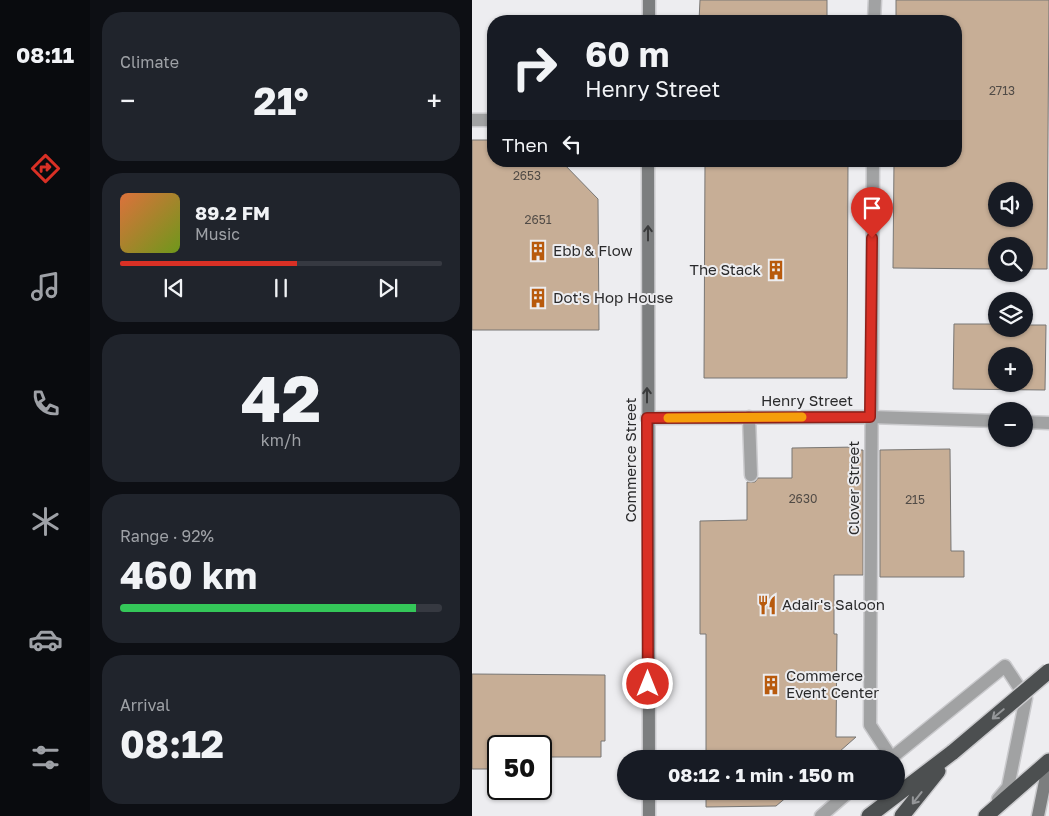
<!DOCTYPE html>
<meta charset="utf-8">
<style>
:root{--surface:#171b24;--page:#20242c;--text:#f1f3f6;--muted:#9ea1a6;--line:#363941;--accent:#d93025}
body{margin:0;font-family:"Golos Text",sans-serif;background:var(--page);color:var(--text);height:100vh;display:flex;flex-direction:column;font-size:19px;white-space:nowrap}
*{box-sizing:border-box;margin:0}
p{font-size:16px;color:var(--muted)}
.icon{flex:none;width:28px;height:28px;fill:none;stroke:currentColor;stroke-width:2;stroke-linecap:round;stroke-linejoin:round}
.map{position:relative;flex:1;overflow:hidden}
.drawer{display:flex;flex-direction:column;gap:12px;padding:12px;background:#0d0f14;width:382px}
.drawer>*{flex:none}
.top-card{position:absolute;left:15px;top:15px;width:475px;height:152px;border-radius:20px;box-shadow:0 1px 4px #0004;background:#171b24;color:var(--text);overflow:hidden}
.controls{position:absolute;left:516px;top:182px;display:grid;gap:10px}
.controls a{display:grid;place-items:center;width:45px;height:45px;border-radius:50%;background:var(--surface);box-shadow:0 1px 4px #0004;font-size:25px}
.speed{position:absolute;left:15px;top:735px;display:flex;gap:10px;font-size:25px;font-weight:700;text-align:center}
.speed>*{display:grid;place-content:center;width:65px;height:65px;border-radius:50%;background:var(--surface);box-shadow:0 1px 4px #0004;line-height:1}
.speed .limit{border:2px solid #111;border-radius:8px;background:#fff;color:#111}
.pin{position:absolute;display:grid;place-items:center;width:42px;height:42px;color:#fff;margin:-51px -21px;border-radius:50% 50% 50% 0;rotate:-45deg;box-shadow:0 0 5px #0007}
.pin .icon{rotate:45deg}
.me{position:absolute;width:55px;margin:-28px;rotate:0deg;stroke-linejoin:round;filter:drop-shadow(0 0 4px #0008)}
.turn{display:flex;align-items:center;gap:18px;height:105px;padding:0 15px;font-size:22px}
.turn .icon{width:65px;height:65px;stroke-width:2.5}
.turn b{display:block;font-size:35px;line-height:42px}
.then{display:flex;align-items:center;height:48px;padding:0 15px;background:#0003;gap:10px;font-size:19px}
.big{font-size:38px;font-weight:700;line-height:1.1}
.drawer .widget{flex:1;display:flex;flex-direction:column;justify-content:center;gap:8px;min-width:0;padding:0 18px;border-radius:20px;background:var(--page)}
.drawer .dial{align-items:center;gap:0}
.dial b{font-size:65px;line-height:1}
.song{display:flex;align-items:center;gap:15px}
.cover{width:60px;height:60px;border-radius:8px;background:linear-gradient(135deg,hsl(20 70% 55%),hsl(80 70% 35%))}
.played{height:5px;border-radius:2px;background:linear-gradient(90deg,var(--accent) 55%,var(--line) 55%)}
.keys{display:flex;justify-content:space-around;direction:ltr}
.heat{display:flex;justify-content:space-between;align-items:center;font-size:28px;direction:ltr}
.charge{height:8px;border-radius:4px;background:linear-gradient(90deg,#34c759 92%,var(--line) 0)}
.trip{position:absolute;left:145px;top:750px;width:288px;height:50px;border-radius:25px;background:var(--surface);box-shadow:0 1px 4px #0004;font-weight:700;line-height:50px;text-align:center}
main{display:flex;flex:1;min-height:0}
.menu{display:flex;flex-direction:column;width:90px;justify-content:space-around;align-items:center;background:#090b0e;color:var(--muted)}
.menu .icon{width:35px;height:35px}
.menu .on{color:var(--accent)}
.menu b{font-size:22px;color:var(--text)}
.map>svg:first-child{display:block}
</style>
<main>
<nav class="menu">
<b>08:11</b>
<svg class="icon on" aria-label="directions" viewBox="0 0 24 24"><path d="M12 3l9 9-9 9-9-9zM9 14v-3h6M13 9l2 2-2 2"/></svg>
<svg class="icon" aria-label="music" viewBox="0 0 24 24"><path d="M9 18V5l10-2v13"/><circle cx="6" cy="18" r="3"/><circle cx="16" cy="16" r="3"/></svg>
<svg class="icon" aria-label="phone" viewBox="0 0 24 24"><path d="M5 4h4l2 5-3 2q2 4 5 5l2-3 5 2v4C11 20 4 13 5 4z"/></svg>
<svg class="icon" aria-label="climate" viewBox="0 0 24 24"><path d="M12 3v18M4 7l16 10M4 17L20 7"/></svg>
<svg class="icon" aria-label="car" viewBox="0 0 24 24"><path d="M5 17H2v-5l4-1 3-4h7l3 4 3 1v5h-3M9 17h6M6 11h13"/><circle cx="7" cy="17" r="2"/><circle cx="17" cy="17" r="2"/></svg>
<svg class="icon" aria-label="filters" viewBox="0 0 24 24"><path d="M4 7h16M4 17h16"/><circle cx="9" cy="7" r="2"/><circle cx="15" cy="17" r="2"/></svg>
</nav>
<section class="drawer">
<div class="widget"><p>Climate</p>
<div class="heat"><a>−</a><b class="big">21°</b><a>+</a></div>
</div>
<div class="widget">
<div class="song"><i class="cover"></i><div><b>89.2 FM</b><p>Music</p></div></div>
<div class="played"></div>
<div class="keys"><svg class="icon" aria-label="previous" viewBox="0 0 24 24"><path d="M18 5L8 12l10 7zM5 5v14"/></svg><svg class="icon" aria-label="pause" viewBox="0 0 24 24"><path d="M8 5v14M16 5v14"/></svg><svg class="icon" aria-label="next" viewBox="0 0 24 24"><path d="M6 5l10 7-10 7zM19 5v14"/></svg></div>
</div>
<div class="widget dial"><b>42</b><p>km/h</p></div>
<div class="widget"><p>Range · 92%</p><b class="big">460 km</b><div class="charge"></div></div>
<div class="widget"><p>Arrival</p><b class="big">08:12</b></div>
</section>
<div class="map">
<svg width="577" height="816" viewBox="0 0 577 816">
<rect width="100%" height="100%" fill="#ededf0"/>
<path fill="#c7ae96" stroke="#787674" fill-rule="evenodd" d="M 228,0 L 355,0 L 355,21 L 227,21 Z
M 424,0 L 577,0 L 575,269 L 552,269 L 552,246 L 525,246 L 525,269 L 421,268 L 422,161 L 484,161 L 484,21 L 424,21 ZM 525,191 L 552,191 L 552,219 L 525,219 Z
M 0,140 L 21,140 L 21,161 L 89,161 L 126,199 L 127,330 L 0,330 Z
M 233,161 L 376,161 L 375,378 L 232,378 Z
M 482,324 L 525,324 L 525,329 L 552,329 L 552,325 L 574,325 L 573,390 L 481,389 ZM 525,356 L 552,356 L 552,384 L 525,384 Z
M 386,447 L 386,450 L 391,450 L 391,575 L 362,575 L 362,634 L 365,634 L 364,737 L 384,737 L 359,759 L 234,759 L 234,634 L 228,634 L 228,521 L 275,520 L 275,482 L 283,482 L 286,478 L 320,478 L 320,448 Z
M 478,449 L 479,551 L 492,551 L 492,577 L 408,577 L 408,450 Z
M 0,674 L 133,675 L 133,741 L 129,741 L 129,757 L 69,757 L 69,746 L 26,746 L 26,769 L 0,769 Z
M 234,791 L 322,791 L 304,806 L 234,807 Z"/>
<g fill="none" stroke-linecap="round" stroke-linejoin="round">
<defs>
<path id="service" d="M 402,21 L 403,0
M 401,161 L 398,725 L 419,757
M 277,417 L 279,475
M 418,759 L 533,666 L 554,698 L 536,787 L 526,799
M 349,816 L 378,791"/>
<path id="minor" d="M 0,120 L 21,120
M 175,418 L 398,417 L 525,421
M 552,422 L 577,423"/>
<path id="secondary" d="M 177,21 L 177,0
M 176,161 L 177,759
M 177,791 L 177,816
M 566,816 L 577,762"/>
<path id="motorway" d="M 397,816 L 481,752
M 430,816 L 466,771
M 514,816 L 577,761"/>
</defs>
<use href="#service" stroke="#cacacd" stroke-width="15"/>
<use href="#minor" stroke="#cacacd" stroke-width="15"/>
<use href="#secondary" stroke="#cacacd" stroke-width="15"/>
<use href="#motorway" stroke="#cacacd" stroke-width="18"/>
<use href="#service" stroke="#a1a2a3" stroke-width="12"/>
<use href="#minor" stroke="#a1a2a3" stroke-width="12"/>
<use href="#secondary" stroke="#7c7e7f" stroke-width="12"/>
<use href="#motorway" stroke="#4c4f50" stroke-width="15"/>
<defs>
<path id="motorway-bridge" d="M 481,752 L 577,671"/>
</defs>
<use href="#motorway-bridge" stroke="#cacacd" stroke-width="18" stroke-linecap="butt"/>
<use href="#motorway-bridge" stroke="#4c4f50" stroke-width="15"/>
</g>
<defs><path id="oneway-shaft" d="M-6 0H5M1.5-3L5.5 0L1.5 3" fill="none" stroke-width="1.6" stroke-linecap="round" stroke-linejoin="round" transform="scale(1.25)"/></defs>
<g stroke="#3a3b3c">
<use href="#oneway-shaft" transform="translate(176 233) rotate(-90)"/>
<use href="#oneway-shaft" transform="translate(175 395) rotate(-90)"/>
</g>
<g stroke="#949698">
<use href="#oneway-shaft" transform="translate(526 714) rotate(140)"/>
<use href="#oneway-shaft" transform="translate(445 798) rotate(128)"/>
</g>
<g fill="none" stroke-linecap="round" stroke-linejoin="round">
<defs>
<path id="route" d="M 176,684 L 175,418 L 398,417 L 400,238"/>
</defs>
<use href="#route" stroke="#8d1f18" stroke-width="12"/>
<use href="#route" stroke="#d93025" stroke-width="9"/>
<path stroke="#f59e0b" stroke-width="9" d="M 196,418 L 330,417"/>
</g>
<defs>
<symbol id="building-bare" viewBox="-9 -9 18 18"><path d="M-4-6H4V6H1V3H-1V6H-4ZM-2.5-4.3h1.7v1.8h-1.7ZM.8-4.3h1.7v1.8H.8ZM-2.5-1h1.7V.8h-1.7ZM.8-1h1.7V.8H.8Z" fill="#b85a0d" stroke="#ededf0" stroke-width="2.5" paint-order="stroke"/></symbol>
<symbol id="restaurant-bare" viewBox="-9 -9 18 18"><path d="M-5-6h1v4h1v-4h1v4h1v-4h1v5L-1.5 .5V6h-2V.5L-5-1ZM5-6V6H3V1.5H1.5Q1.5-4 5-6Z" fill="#b85a0d" stroke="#ededf0" stroke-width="2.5" paint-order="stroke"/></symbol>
</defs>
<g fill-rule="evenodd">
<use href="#building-bare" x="52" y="237" width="28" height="28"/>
<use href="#building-bare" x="290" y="256" width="28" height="28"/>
<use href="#building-bare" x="52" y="284" width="28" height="28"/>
<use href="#restaurant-bare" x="281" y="591" width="28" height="28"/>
<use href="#building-bare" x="285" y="671" width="28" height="28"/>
</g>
<g text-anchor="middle" stroke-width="4" stroke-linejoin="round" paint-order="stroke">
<g font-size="12" fill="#514b46">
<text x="530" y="95">2713</text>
<text x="55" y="180">2653</text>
<text x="66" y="224">2651</text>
<text x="331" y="503">2630</text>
<text x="443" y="504">215</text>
</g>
<g font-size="15" fill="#2a2a2b" stroke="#ededf0" text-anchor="start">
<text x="81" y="256">Ebb &amp; Flow</text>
<text x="289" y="275" text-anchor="end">The Stack</text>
<text x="81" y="303">Dot's Hop House</text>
<text x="310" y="610">Adair's Saloon</text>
<text x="314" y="681">Commerce<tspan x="314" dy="17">Event Center</tspan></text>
</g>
<g font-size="15" fill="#2a2a2b" stroke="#ededf0">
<text x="335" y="406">Henry Street</text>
<text transform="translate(159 460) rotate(-90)" y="5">Commerce Street</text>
<text transform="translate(382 488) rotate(-90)" y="5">Clover Street</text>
</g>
</g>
</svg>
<div class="controls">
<a><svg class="icon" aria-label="sound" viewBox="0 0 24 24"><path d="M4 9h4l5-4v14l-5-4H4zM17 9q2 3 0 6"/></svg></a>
<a><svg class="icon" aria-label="search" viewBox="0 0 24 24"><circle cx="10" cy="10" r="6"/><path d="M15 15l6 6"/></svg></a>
<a><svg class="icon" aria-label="layers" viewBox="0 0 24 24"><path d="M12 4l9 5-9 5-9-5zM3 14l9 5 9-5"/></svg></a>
<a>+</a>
<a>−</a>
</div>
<div class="speed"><div class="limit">50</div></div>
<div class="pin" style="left:400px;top:238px;background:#d93025"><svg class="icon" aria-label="arrive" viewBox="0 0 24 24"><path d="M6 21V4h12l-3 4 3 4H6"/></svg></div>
<svg class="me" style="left:176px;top:684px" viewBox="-20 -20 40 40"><circle r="17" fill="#d93025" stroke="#fff" stroke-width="3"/><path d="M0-11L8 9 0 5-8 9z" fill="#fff"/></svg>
<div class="trip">08:12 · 1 min · 150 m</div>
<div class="top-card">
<div class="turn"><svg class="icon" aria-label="right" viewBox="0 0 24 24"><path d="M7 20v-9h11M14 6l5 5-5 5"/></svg><div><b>60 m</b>Henry Street</div></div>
<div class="then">Then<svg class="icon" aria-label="left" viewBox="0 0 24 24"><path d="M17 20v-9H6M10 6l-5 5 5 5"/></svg></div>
</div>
</div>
</main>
